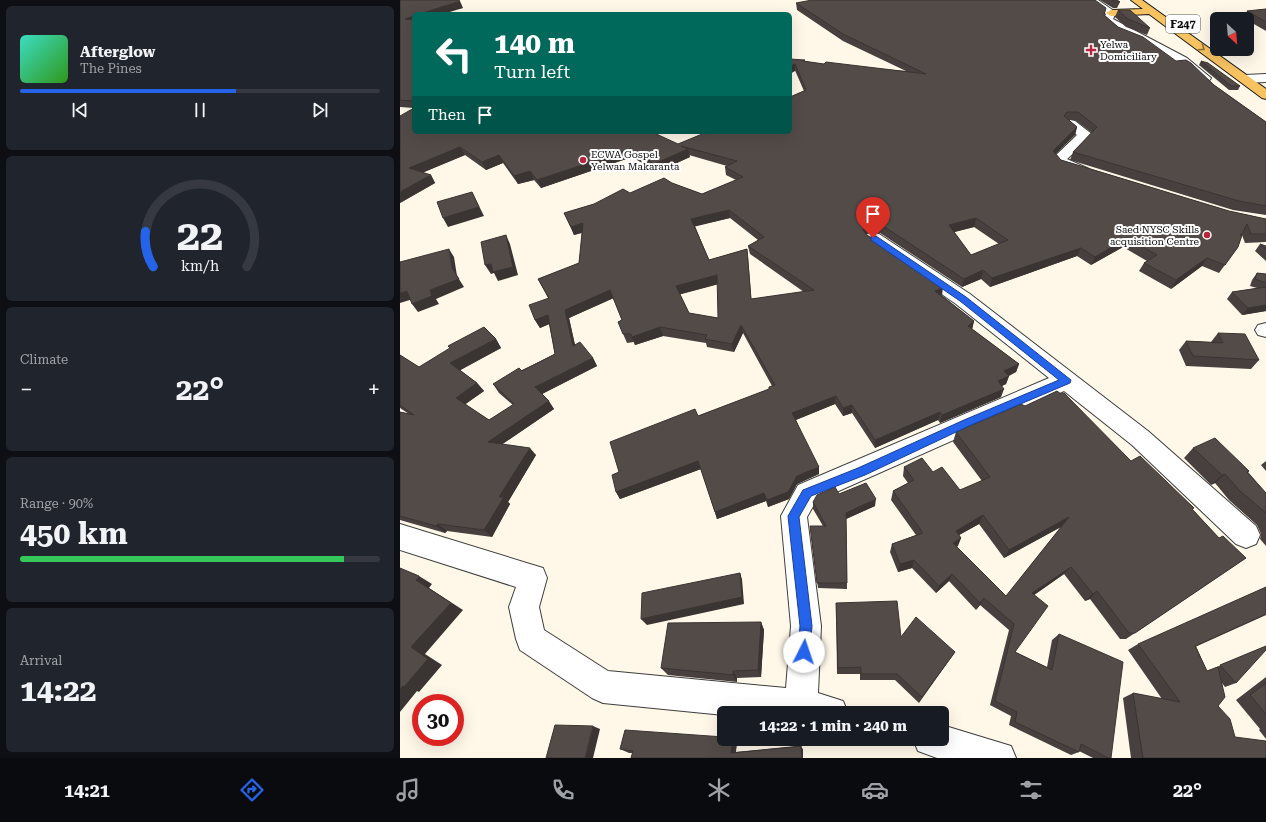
<!DOCTYPE html>
<meta charset="utf-8">
<style>
:root{--surface:#171b24;--page:#20242c;--text:#f1f3f6;--muted:#9ea1a6;--line:#363941;--accent:#2563eb}
body{margin:0;font-family:"Roboto Serif",serif;background:var(--page);color:var(--text);height:100vh;display:flex;flex-direction:column;font-size:15px;white-space:nowrap}
*{box-sizing:border-box;margin:0}
p{font-size:13px;color:var(--muted)}
.icon{flex:none;width:22px;height:22px;fill:none;stroke:currentColor;stroke-width:2;stroke-linecap:round;stroke-linejoin:round}
.map{position:relative;flex:1;overflow:hidden}
.panel{display:flex;flex-direction:column;gap:6px;padding:6px;background:#0d0f14;width:400px}
.panel>*{flex:none}
.banner{position:absolute;left:12px;top:12px;width:380px;height:122px;border-radius:6px;box-shadow:0 4px 16px #0002;background:#00695c;color:#fff;overflow:hidden}
.needle{width:26px;rotate:154deg}
.buttons{position:absolute;left:810px;top:12px;display:grid;gap:8px}
.buttons a{display:grid;place-items:center;width:44px;height:44px;border-radius:6px;background:var(--surface);box-shadow:0 4px 16px #0002;font-size:20px}
.speed{position:absolute;left:12px;top:694px;display:flex;gap:8px;font-size:20px;font-weight:700;text-align:center}
.speed>*{display:grid;place-content:center;width:52px;height:52px;border-radius:50%;background:var(--surface);box-shadow:0 4px 16px #0002;line-height:1}
.speed .limit{border:6px solid #d22;background:#fff;color:#111}
.pin{position:absolute;display:grid;place-items:center;width:34px;height:34px;color:#fff;margin:-41px -17px;border-radius:50% 50% 50% 0;rotate:-45deg;box-shadow:0 0 4px #0007}
.pin .icon{rotate:45deg}
.me{position:absolute;width:44px;margin:-22px;rotate:4deg;stroke-linejoin:round;filter:drop-shadow(0 0 3px #0008)}
.turn{display:flex;align-items:center;gap:14px;height:84px;padding:0 16px;font-size:18px}
.turn .icon{width:52px;height:52px;stroke-width:2.5}
.turn b{display:block;font-size:28px;line-height:34px}
.then{display:flex;align-items:center;height:38px;padding:0 16px;background:#0003;gap:8px;font-size:15px}
.big{font-size:30px;font-weight:700;line-height:1.1}
.panel .widget{flex:1;display:flex;flex-direction:column;justify-content:center;gap:6px;min-width:0;padding:0 14px;border-radius:6px;background:var(--page)}
.panel .dial{align-items:center;gap:0}
.dial svg{height:104px;overflow:visible;fill:none;stroke:var(--line);stroke-width:7;stroke-linecap:round;text-anchor:middle}
.dial text{fill:var(--text);stroke:none}
.song{display:flex;align-items:center;gap:12px}
.cover{width:48px;height:48px;border-radius:6px;background:linear-gradient(135deg,hsl(170 70% 55%),hsl(110 70% 35%))}
.played{height:4px;border-radius:2px;background:linear-gradient(90deg,var(--accent) 60%,var(--line) 60%)}
.keys{display:flex;justify-content:space-around;direction:ltr}
.heat{display:flex;justify-content:space-between;align-items:center;font-size:22px;direction:ltr}
.charge{height:6px;border-radius:3px;background:linear-gradient(90deg,#34c759 90%,var(--line) 0)}
.trip{position:absolute;left:317px;top:706px;width:232px;height:40px;border-radius:6px;background:var(--surface);box-shadow:0 4px 16px #0002;font-weight:700;line-height:40px;text-align:center}
.tabs{display:flex;height:64px;justify-content:space-around;align-items:center;background:#090b0e;color:var(--muted)}
.tabs .icon{width:28px;height:28px}
.tabs .on{color:var(--accent)}
.tabs b{font-size:18px;color:var(--text)}
main{display:flex;flex:1;min-height:0}
.map>svg:first-child{display:block}
</style>
<main>
<section class="panel">
<div class="widget">
<div class="song"><i class="cover"></i><div><b>Afterglow</b><p>The Pines</p></div></div>
<div class="played"></div>
<div class="keys"><svg class="icon" aria-label="previous" viewBox="0 0 24 24"><path d="M18 5L8 12l10 7zM5 5v14"/></svg><svg class="icon" aria-label="pause" viewBox="0 0 24 24"><path d="M8 5v14M16 5v14"/></svg><svg class="icon" aria-label="next" viewBox="0 0 24 24"><path d="M6 5l10 7-10 7zM19 5v14"/></svg></div>
</div>
<div class="widget dial"><svg viewBox="0 0 100 80">
<path d="M14 69A42 42 0 1 1 86 69"/>
<path d="M14 69A42 42 0 0 1 8 42" stroke="#2563eb"/>
<text x="50" y="56" font-size="32" font-weight="700">22</text>
<text x="50" y="72" font-size="11">km/h</text>
</svg></div>
<div class="widget"><p>Climate</p>
<div class="heat"><a>−</a><b class="big">22°</b><a>+</a></div>
</div>
<div class="widget"><p>Range · 90%</p><b class="big">450 km</b><div class="charge"></div></div>
<div class="widget"><p>Arrival</p><b class="big">14:22</b></div>
</section>
<div class="map">
<svg width="866" height="758" viewBox="0 0 866 758">
<rect width="100%" height="100%" fill="#fff8e9"/>
<g fill="none" stroke-linecap="round" stroke-linejoin="round">
<defs>
<path id="minor" d="M 687,0 L 698,0 L 714,11 L 716,13 L 713,19 L 787,58 L 811,78 L 809,81 C 798,83 787,69 778,63 C 759,51 716,37 703,20 L 706,14 Z
M 866,74 L 866,82 L 845,83 L 839,79 L 845,75 Z
M 670,120 L 675,121 L 693,135 L 667,159 L 689,169 L 692,172 L 689,175 C 677,178 659,169 652,159 L 677,135 L 663,124 L 665,121 Z
M 473,233 L 479,234 L 570,294 L 748,431 L 856,526 L 860,535 L 856,544 L 846,548 L 836,544 L 732,445 L 664,391 L 416,501 L 407,517 L 421,626 L 418,693 L 443,701 L 448,713 L 324,713 L 324,715 L 203,703 L 192,698 L 120,650 L 116,639 L 109,607 L 116,587 L 0,550 L 0,524 L 143,568 L 147,578 L 139,607 L 144,630 L 208,671 L 386,688 L 391,626 L 381,516 L 398,485 L 649,378 L 556,304 L 467,242 L 464,238 L 467,234 Z
M 866,323 L 866,337 L 858,335 L 855,330 L 858,325 Z
M 542,725 L 611,746 L 616,758 L 537,758 L 518,751 L 513,739 L 542,739 Z"/>
<path id="primary" d="M 731,0 L 742,0 L 866,89 L 866,99 L 862,98 L 749,14 L 711,16 L 706,13 L 711,10 L 743,9 Z"/>
</defs>
<use href="#minor" stroke="#3e3e3e" stroke-width="2"/>
<use href="#primary" stroke="#1c1c1c" stroke-width="2"/>
<use href="#minor" fill="#fff" fill-rule="evenodd"/>
<use href="#primary" fill="#f7c361" fill-rule="evenodd"/>
</g>
<path fill="#47403e" fill-rule="evenodd" d="M 0,0 L 63,8 L 14,14 L 14,108 L 0,107 Z
M 700,0 L 717,0 L 720,2 L 717,8 L 713,8 Z
M 396,3 L 704,15 L 718,27 L 814,85 L 866,122 L 866,215 L 833,210 L 670,160 L 673,152 L 692,133 L 675,120 L 669,120 L 677,127 L 675,135 L 656,154 L 661,160 L 829,211 L 866,219 L 866,242 L 845,243 L 842,235 L 838,247 L 819,273 L 802,266 L 771,289 L 739,271 L 744,263 L 747,261 L 723,247 L 691,265 L 677,256 L 590,287 L 581,279 L 562,287 L 480,233 L 467,233 L 466,234 L 467,235 L 574,321 L 572,329 L 619,364 L 616,372 L 609,376 L 606,384 L 602,386 L 601,397 L 540,423 L 538,420 L 475,448 L 452,413 L 443,416 L 435,404 L 396,420 L 419,474 L 397,484 L 389,499 L 368,507 L 366,501 L 317,519 L 301,469 L 220,499 L 216,492 L 219,472 L 298,416 L 369,389 L 369,387 L 372,386 L 343,333 L 334,352 L 307,347 L 306,343 L 263,336 L 235,345 L 234,342 L 227,343 L 218,322 L 222,320 L 213,298 L 169,318 L 175,345 L 193,358 L 197,366 L 142,394 L 154,409 L 102,444 L 136,455 L 108,502 L 110,504 L 92,537 L 47,531 L 45,533 L 0,520 L 0,412 L 9,414 L 0,408 L 0,355 L 19,367 L 96,339 L 101,348 L 60,370 L 77,383 L 84,391 L 65,404 L 89,420 L 113,405 L 99,393 L 93,384 L 155,354 L 149,324 L 140,328 L 135,320 L 148,298 L 138,279 L 179,263 L 182,233 L 174,235 L 164,213 L 194,204 L 230,193 L 272,183 L 302,194 L 336,180 L 326,175 L 325,167 L 327,166 L 289,155 L 290,157 L 257,172 L 232,157 L 141,188 L 134,180 L 118,184 L 103,163 L 86,170 L 65,155 L 22,173 L 31,175 L 35,183 L 0,203 L 14,108 L 278,144 L 310,134 L 404,91 L 390,59 L 424,64 L 506,71 L 443,41 L 397,10 ZM 330,218 L 358,240 L 348,246 L 350,254 L 404,292 L 351,299 L 347,249 L 309,260 L 295,226 ZM 574,227 L 599,244 L 571,255 L 554,232 ZM 318,284 L 318,318 L 289,313 L 280,294 Z
M 866,9 L 866,31 L 847,20 L 847,19 L 844,18 L 847,11 Z
M 718,10 L 750,28 L 747,35 L 726,27 L 715,17 Z
M 801,61 L 840,86 L 838,90 L 829,90 L 799,65 Z
M 860,244 L 866,246 L 866,261 L 855,251 Z
M 857,273 L 866,274 L 866,311 L 842,315 L 827,299 L 832,292 L 857,288 L 850,286 L 852,280 Z
M 818,333 L 859,360 L 851,369 L 786,366 L 779,350 L 786,341 L 811,342 Z
M 625,406 L 731,461 L 792,509 L 819,538 L 846,558 L 726,639 L 720,639 L 690,599 L 685,601 L 664,574 L 634,595 L 615,652 L 647,667 L 652,640 L 659,634 L 711,758 L 693,758 L 679,751 L 679,752 L 671,755 L 609,725 L 611,716 L 590,705 L 609,630 L 580,605 L 576,610 L 549,581 L 536,593 L 512,568 L 498,572 L 490,552 L 492,544 L 516,535 L 491,500 L 493,491 L 508,483 L 503,476 L 504,467 L 533,472 L 560,490 L 582,481 L 553,442 L 556,432 ZM 579,524 L 604,558 L 662,526 L 606,596 L 557,547 L 561,538 L 559,535 Z
M 793,448 L 849,471 L 848,472 L 866,493 L 866,546 L 860,539 L 861,534 L 857,525 L 829,500 L 815,483 L 811,485 L 784,458 Z
M 866,461 L 866,471 L 861,465 Z
M 439,494 L 475,506 L 446,519 L 447,589 L 418,588 L 410,526 L 423,526 L 413,509 L 413,502 Z
M 436,603 L 501,637 L 555,652 L 519,703 L 495,680 L 460,680 L 460,674 L 437,674 Z
M 361,622 L 364,630 L 361,677 L 337,678 L 337,682 L 268,675 L 261,668 Z
M 738,644 L 796,646 L 807,671 L 866,646 L 836,683 L 825,687 L 822,683 L 818,706 L 835,737 L 866,758 L 731,758 L 723,698 L 733,693 L 762,699 L 728,650 Z
M 866,677 L 866,739 L 859,730 L 860,729 L 836,700 Z
M 324,739 L 335,739 L 337,742 L 336,752 L 401,746 L 403,750 L 403,758 L 231,758 L 233,753 L 229,753 L 220,749 Z"/>
<path fill="#3a3432" d="M 60,1 L 63,8 L 43,14 L 20,14 Z
M 14,16 L 14,24 L 5,19 Z
M 395,64 L 395,71 L 390,74 L 390,66 Z
M 677,127 L 675,135 L 650,159 L 653,151 Z
M 60,147 L 65,155 L 14,176 L 9,168 Z
M 230,149 L 232,157 L 141,188 L 137,180 Z
M 288,149 L 290,157 L 257,172 L 254,164 Z
M 99,155 L 103,163 L 86,170 L 82,162 Z
M 130,171 L 134,180 L 118,184 L 114,176 Z
M 31,175 L 35,183 L 0,203 L 0,192 Z
M 72,192 L 84,216 L 48,227 L 43,218 Z
M 329,210 L 330,218 L 293,227 L 291,219 Z
M 576,218 L 574,227 L 547,234 L 549,225 Z
M 183,223 L 187,231 L 174,235 L 171,227 Z
M 467,224 L 467,233 L 462,238 L 463,230 Z
M 106,235 L 110,244 L 118,275 L 98,281 L 94,273 L 91,274 L 85,265 Z
M 727,238 L 723,247 L 691,265 L 695,257 Z
M 681,248 L 677,256 L 590,287 L 592,278 Z
M 49,249 L 54,257 L 57,276 L 64,287 L 36,299 L 39,304 L 18,312 L 12,304 L 30,290 L 52,268 Z
M 347,249 L 348,257 L 352,308 L 351,299 Z
M 807,258 L 802,266 L 771,289 L 776,280 Z
M 583,270 L 581,279 L 562,287 L 564,279 Z
M 317,275 L 319,284 L 278,295 L 276,286 Z
M 543,287 L 542,296 L 535,291 Z
M 210,290 L 214,298 L 169,318 L 177,354 L 173,346 L 165,310 Z
M 7,291 L 13,299 L 0,303 L 0,293 Z
M 866,305 L 866,311 L 842,315 L 848,308 Z
M 148,315 L 152,323 L 140,328 L 135,320 Z
M 574,321 L 572,330 L 568,326 Z
M 341,325 L 343,333 L 334,352 L 332,344 Z
M 260,327 L 263,336 L 235,345 L 232,337 Z
M 96,339 L 101,348 L 57,372 L 50,363 Z
M 193,358 L 197,366 L 140,395 L 135,387 Z
M 619,364 L 616,372 L 601,379 L 604,371 Z
M 609,376 L 606,384 L 595,389 L 598,381 Z
M 77,383 L 84,391 L 63,406 L 56,398 Z
M 604,389 L 601,397 L 540,423 L 542,415 Z
M 436,396 L 435,404 L 393,421 L 392,413 Z
M 149,401 L 154,409 L 94,450 L 88,442 Z
M 452,405 L 452,413 L 443,416 L 443,408 Z
M 540,412 L 538,420 L 475,448 L 475,440 Z
M 130,448 L 136,455 L 108,502 L 110,504 L 92,537 L 84,530 L 99,497 Z
M 298,461 L 301,469 L 220,499 L 216,492 Z
M 419,467 L 419,474 L 397,484 L 389,499 L 368,507 L 367,500 L 397,476 Z
M 825,474 L 815,483 L 811,485 L 822,475 Z
M 364,493 L 366,501 L 317,519 L 315,512 Z
M 476,499 L 475,506 L 446,519 L 446,513 Z
M 583,515 L 579,524 L 552,539 L 556,531 Z
M 669,517 L 663,526 L 604,558 L 609,550 Z
M 38,524 L 47,531 L 45,533 L 36,526 Z
M 561,538 L 558,546 L 550,551 L 553,543 Z
M 514,560 L 512,568 L 498,572 L 500,564 Z
M 671,567 L 664,574 L 627,600 L 632,593 Z
M 340,573 L 342,579 L 344,604 L 247,625 L 241,619 Z
M 552,574 L 549,581 L 536,593 L 539,586 Z
M 19,576 L 32,584 L 29,588 L 63,610 L 25,654 L 42,665 L 19,692 L 17,691 L 0,712 L 0,689 L 11,647 L 16,580 Z
M 697,591 L 690,599 L 685,601 L 693,594 Z
M 584,598 L 580,605 L 576,610 L 580,603 Z
M 866,614 L 866,615 L 784,652 L 795,646 Z
M 361,622 L 364,630 L 361,677 L 358,670 Z
M 333,671 L 337,678 L 337,682 L 333,675 Z
M 193,726 L 200,729 L 193,758 L 185,758 Z
M 333,739 L 335,739 L 337,742 L 335,756 L 331,753 Z
M 401,746 L 403,750 L 403,758 L 402,758 Z"/>
<path fill="#534b48" stroke="#3a3432" fill-rule="evenodd" d="M 0,0 L 58,0 L 60,1 L 20,14 L 14,14 L 14,16 L 5,19 L 14,20 L 14,101 L 0,100 Z
M 412,0 L 695,0 L 706,8 L 704,15 L 718,27 L 743,37 L 776,61 L 786,60 L 791,63 L 814,85 L 866,122 L 866,206 L 839,201 L 673,152 L 697,127 L 678,112 L 667,112 L 664,116 L 677,127 L 653,151 L 661,160 L 829,211 L 866,219 L 866,234 L 851,234 L 847,224 L 842,234 L 840,235 L 842,235 L 838,247 L 825,265 L 807,258 L 776,280 L 744,263 L 757,255 L 727,238 L 695,257 L 681,248 L 592,278 L 583,270 L 564,279 L 480,224 L 467,224 L 463,230 L 467,235 L 543,287 L 535,291 L 574,321 L 568,326 L 619,364 L 604,371 L 609,376 L 598,381 L 604,389 L 542,415 L 540,412 L 475,440 L 452,405 L 443,408 L 436,396 L 392,413 L 419,467 L 397,476 L 388,492 L 367,500 L 364,493 L 315,512 L 298,461 L 216,492 L 212,475 L 219,472 L 210,442 L 295,409 L 298,416 L 369,389 L 369,387 L 375,385 L 341,325 L 332,344 L 305,339 L 307,335 L 260,327 L 232,337 L 231,334 L 223,334 L 218,322 L 222,320 L 210,290 L 165,310 L 173,346 L 180,342 L 193,358 L 135,387 L 149,401 L 88,442 L 130,448 L 99,497 L 104,497 L 84,530 L 38,524 L 36,526 L 0,516 L 0,412 L 14,415 L 0,405 L 0,355 L 19,367 L 50,348 L 48,346 L 84,327 L 96,339 L 50,363 L 77,383 L 56,398 L 89,420 L 114,404 L 93,384 L 119,368 L 122,371 L 155,354 L 148,315 L 135,320 L 129,305 L 149,298 L 138,279 L 179,263 L 183,223 L 171,227 L 164,213 L 194,204 L 223,189 L 230,193 L 264,178 L 272,183 L 302,194 L 343,177 L 325,167 L 337,161 L 281,146 L 288,149 L 254,164 L 230,149 L 137,180 L 130,171 L 114,176 L 99,155 L 82,162 L 60,147 L 9,168 L 31,175 L 0,192 L 0,116 L 14,108 L 14,132 L 252,132 L 278,144 L 307,132 L 310,134 L 314,132 L 390,132 L 390,97 L 406,90 L 395,64 L 390,66 L 390,59 L 405,60 L 403,61 L 424,64 L 426,62 L 526,74 L 443,34 L 396,3 ZM 329,210 L 364,237 L 348,246 L 414,290 L 351,299 L 347,249 L 309,260 L 291,219 ZM 576,218 L 608,240 L 571,255 L 549,225 ZM 317,275 L 318,318 L 289,313 L 276,286 Z
M 712,0 L 717,0 L 720,2 L 715,2 Z
M 866,9 L 866,22 L 847,11 Z
M 718,10 L 730,10 L 750,28 L 728,19 Z
M 801,61 L 808,63 L 840,86 L 831,86 Z
M 72,192 L 79,207 L 43,218 L 37,202 Z
M 106,235 L 113,267 L 93,272 L 91,264 L 85,265 L 81,242 Z
M 860,244 L 866,246 L 866,249 Z
M 49,249 L 52,268 L 59,279 L 30,290 L 32,296 L 12,304 L 7,291 L 0,293 L 0,262 Z
M 857,273 L 866,274 L 866,283 L 855,279 Z
M 866,287 L 866,305 L 848,308 L 832,292 Z
M 818,333 L 845,334 L 859,360 L 793,356 L 786,341 L 823,343 Z
M 657,391 L 661,394 L 664,393 L 731,461 L 740,456 L 794,508 L 792,509 L 819,538 L 823,536 L 846,558 L 735,633 L 729,633 L 697,591 L 693,594 L 671,567 L 632,593 L 648,606 L 615,652 L 652,670 L 659,634 L 723,662 L 711,758 L 708,758 L 681,744 L 679,752 L 615,722 L 617,712 L 595,701 L 614,624 L 584,598 L 580,603 L 552,574 L 539,586 L 514,560 L 500,564 L 492,544 L 523,533 L 493,491 L 514,480 L 504,467 L 522,458 L 533,472 L 542,467 L 560,490 L 590,477 L 556,432 L 621,404 L 625,406 ZM 583,515 L 609,550 L 669,517 L 606,596 L 553,543 L 561,538 L 556,531 Z
M 815,438 L 849,471 L 847,472 L 866,493 L 866,513 L 840,491 L 825,474 L 822,475 L 793,448 Z
M 466,483 L 476,499 L 446,513 L 447,583 L 417,583 L 410,526 L 426,526 L 413,502 L 417,495 L 435,487 L 439,494 Z
M 0,568 L 19,576 L 16,580 L 51,603 L 11,647 L 28,659 L 4,687 L 3,686 L 0,689 Z
M 340,573 L 342,597 L 241,619 L 242,593 Z
M 866,587 L 866,614 L 795,646 L 807,671 L 818,667 L 825,697 L 818,706 L 830,719 L 835,737 L 866,741 L 866,758 L 743,758 L 733,693 L 780,702 L 738,644 Z
M 497,601 L 501,637 L 516,617 L 555,652 L 522,697 L 497,674 L 461,674 L 461,667 L 438,668 L 436,603 Z
M 361,622 L 358,670 L 333,671 L 333,675 L 261,668 L 268,623 Z
M 866,646 L 866,650 L 836,683 L 820,665 Z
M 866,683 L 866,714 L 850,695 Z
M 155,725 L 193,726 L 185,758 L 146,758 Z
M 225,730 L 324,737 L 324,739 L 333,739 L 331,753 L 401,746 L 402,758 L 231,758 L 233,751 L 220,749 Z"/>
<defs><path id="oneway-chevron" d="M-2-3.5L2.5 0L-2 3.5" fill="none" stroke-width="1.6" stroke-linecap="round" stroke-linejoin="round"/></defs>
<use stroke="#8d703a" href="#oneway-chevron" transform="translate(802 48) rotate(34)"/>
<path fill="#2563eb" stroke="#184099" d="M 471,236 L 476,236 L 566,297 L 671,380 L 670,383 L 571,425 L 465,475 L 411,496 L 399,517 L 412,626 L 409,657 L 404,659 L 400,657 L 398,652 L 400,626 L 388,516 L 403,490 L 458,468 L 564,420 L 659,380 L 560,301 L 471,240 Z"/>
<g fill="#b9253c" stroke="#fff" stroke-width="1.5">
<path d="M689 44h4v4h4v4h-4v4h-4v-4h-4v-4h4z"/>
<circle cx="183" cy="160" r="4"/>
<circle cx="807" cy="235" r="4"/>
</g>
<g text-anchor="middle" stroke-width="4" stroke-linejoin="round" paint-order="stroke">
<g font-size="10" fill="#0b0b0b" stroke="#fff" text-anchor="start">
<text x="700" y="48">Yelwa<tspan x="700" dy="12">Domiciliary</tspan></text>
<text x="191" y="158">ECWA Gospel<tspan x="191" dy="12">Yelwan Makaranta</tspan></text>
<text x="799" y="233" text-anchor="end">Saed NYSC Skills<tspan x="799" dy="12">acquisition Centre</tspan></text>
</g>
<rect fill="#fff" stroke="#545454" stroke-width="1" x="766" y="15" width="34" height="18" rx="3"/>
<g font-size="11" font-weight="bold" fill="#0b0b0b">
<text x="783" y="28">F247</text>
</g>
</g>
</svg>
<div class="buttons">
<a><svg class="needle" viewBox="-14 -14 28 28"><path d="M0-13l5 13h-10z" fill="#e53935"/><path d="M0 13l5-13h-10z" fill="#9ea1a6"/></svg></a>
</div>
<div class="speed"><div class="limit">30</div></div>
<div class="pin" style="left:473px;top:238px;background:#d93025"><svg class="icon" aria-label="arrive" viewBox="0 0 24 24"><path d="M6 21V4h12l-3 4 3 4H6"/></svg></div>
<svg class="me" style="left:404px;top:652px" viewBox="-20 -20 40 40"><circle r="19" fill="#fff"/><path d="M0-13L10 11 0 6-10 11z" fill="#2563eb"/></svg>
<div class="trip">14:22 · 1 min · 240 m</div>
<div class="banner">
<div class="turn"><svg class="icon" aria-label="left" viewBox="0 0 24 24"><path d="M17 20v-9H6M10 6l-5 5 5 5"/></svg><div><b>140 m</b>Turn left</div></div>
<div class="then">Then<svg class="icon" aria-label="arrive" viewBox="0 0 24 24"><path d="M6 21V4h12l-3 4 3 4H6"/></svg></div>
</div>
</div>
</main>
<nav class="tabs">
<b>14:21</b>
<svg class="icon on" aria-label="directions" viewBox="0 0 24 24"><path d="M12 3l9 9-9 9-9-9zM9 14v-3h6M13 9l2 2-2 2"/></svg>
<svg class="icon" aria-label="music" viewBox="0 0 24 24"><path d="M9 18V5l10-2v13"/><circle cx="6" cy="18" r="3"/><circle cx="16" cy="16" r="3"/></svg>
<svg class="icon" aria-label="phone" viewBox="0 0 24 24"><path d="M5 4h4l2 5-3 2q2 4 5 5l2-3 5 2v4C11 20 4 13 5 4z"/></svg>
<svg class="icon" aria-label="climate" viewBox="0 0 24 24"><path d="M12 3v18M4 7l16 10M4 17L20 7"/></svg>
<svg class="icon" aria-label="car" viewBox="0 0 24 24"><path d="M5 17H2v-5l4-1 3-4h7l3 4 3 1v5h-3M9 17h6M6 11h13"/><circle cx="7" cy="17" r="2"/><circle cx="17" cy="17" r="2"/></svg>
<svg class="icon" aria-label="filters" viewBox="0 0 24 24"><path d="M4 7h16M4 17h16"/><circle cx="9" cy="7" r="2"/><circle cx="15" cy="17" r="2"/></svg>
<b>22°</b>
</nav>
